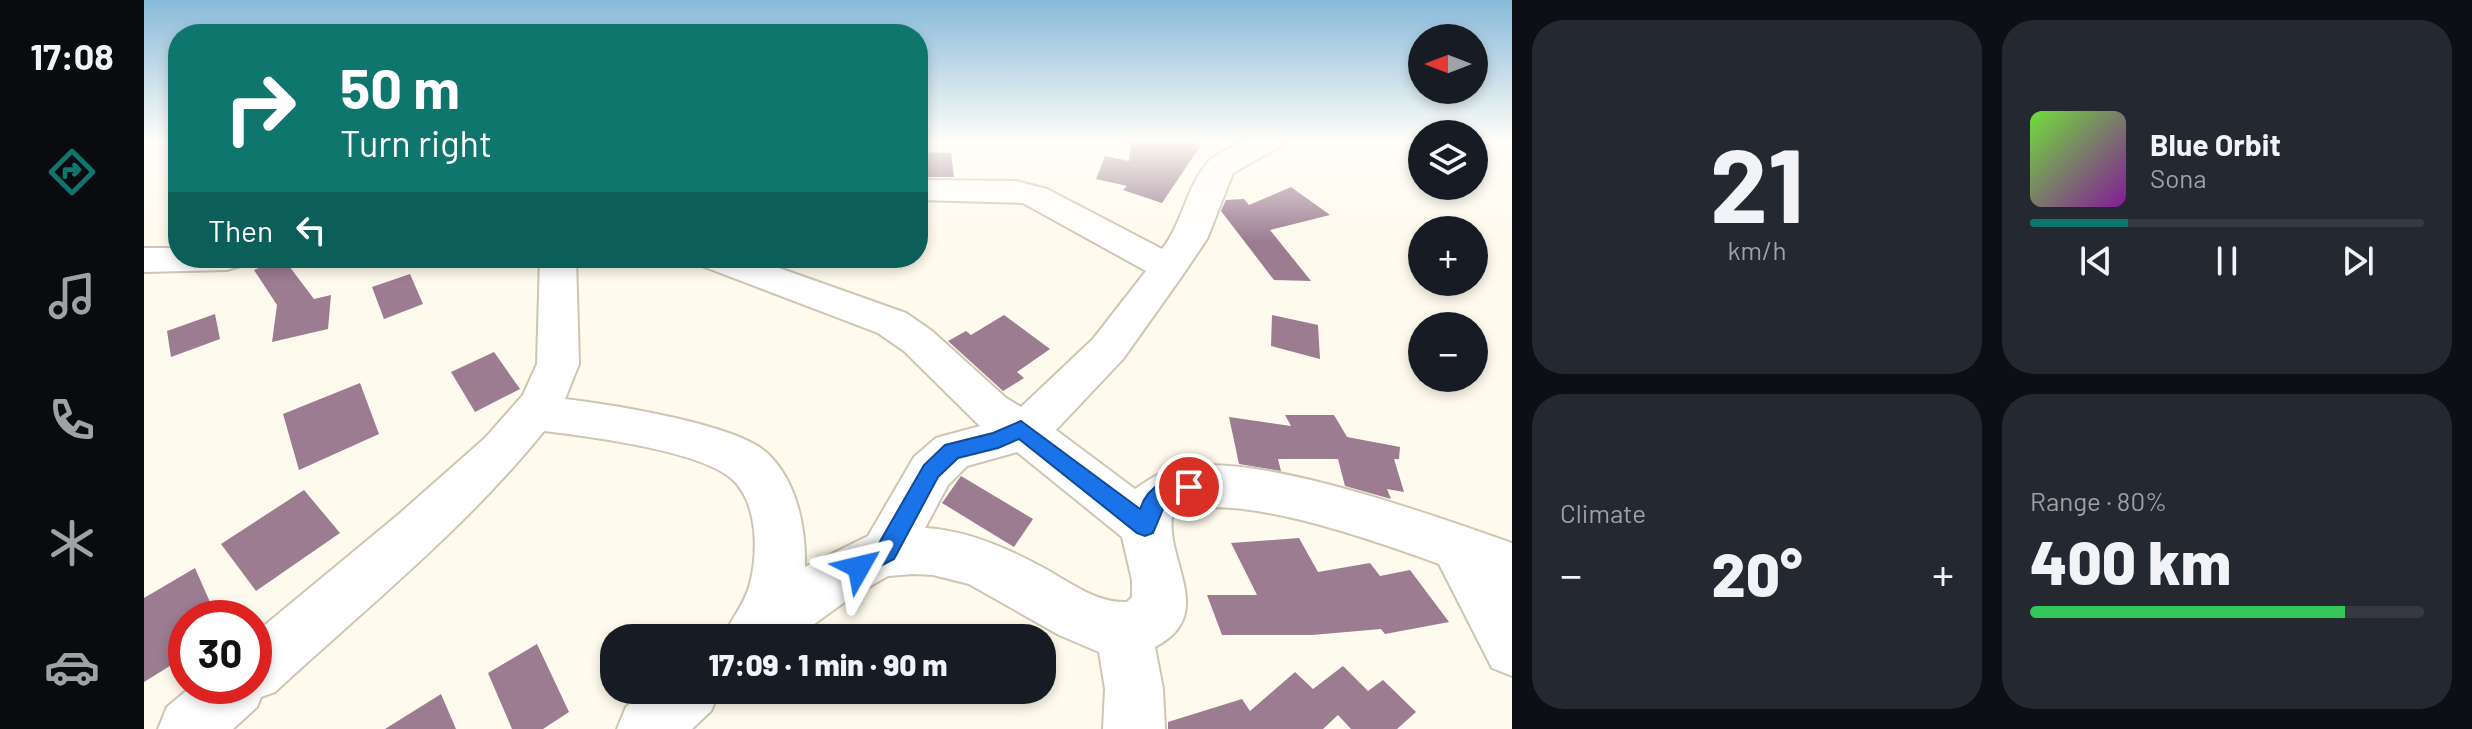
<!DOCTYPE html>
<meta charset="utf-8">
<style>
:root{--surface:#171b24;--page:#242831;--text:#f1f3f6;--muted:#9ea1a6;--line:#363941;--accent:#0f766e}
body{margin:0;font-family:Barlow,sans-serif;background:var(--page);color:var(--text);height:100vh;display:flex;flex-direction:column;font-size:30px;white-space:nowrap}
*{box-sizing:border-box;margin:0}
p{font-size:26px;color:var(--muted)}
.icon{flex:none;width:44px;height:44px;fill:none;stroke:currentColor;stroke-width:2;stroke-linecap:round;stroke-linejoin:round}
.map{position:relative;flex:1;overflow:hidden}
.sheet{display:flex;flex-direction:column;gap:20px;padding:20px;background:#0d0f14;width:960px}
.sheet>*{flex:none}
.banner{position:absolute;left:24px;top:24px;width:760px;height:244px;border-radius:32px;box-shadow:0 4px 12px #0003;background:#0f766e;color:#fff;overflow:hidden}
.needle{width:52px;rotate:270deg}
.tools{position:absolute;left:1264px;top:24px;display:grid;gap:16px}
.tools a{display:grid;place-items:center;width:80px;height:80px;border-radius:50%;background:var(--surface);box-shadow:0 4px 12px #0003;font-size:40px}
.speed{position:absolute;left:24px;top:600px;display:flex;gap:16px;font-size:40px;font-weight:700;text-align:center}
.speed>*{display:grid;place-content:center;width:104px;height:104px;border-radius:50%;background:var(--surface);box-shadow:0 4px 12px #0003;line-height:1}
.speed .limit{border:12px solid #d22;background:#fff;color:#111}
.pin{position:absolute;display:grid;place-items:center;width:68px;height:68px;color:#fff;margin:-34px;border:4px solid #fff;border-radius:50%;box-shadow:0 2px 8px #0007}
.me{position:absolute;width:88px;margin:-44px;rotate:53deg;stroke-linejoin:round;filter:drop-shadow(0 0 6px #0008)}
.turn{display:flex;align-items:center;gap:28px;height:168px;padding:0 40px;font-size:36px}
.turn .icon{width:104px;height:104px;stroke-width:2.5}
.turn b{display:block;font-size:56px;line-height:68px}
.then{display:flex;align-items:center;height:76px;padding:0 40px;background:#0003;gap:16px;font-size:30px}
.big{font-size:60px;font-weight:800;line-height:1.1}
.sheet .tile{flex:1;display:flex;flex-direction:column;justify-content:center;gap:12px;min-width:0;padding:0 28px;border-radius:32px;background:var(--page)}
.sheet .dial{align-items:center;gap:0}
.dial b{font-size:104px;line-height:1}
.song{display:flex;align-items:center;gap:24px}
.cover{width:96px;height:96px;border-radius:12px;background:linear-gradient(135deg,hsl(100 70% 55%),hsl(290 70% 35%))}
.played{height:8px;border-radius:4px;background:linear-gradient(90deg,var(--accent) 25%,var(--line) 25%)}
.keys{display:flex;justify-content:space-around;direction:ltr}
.heat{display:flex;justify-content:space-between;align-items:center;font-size:44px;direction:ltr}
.charge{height:12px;border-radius:6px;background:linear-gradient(90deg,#34c759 80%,var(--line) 0)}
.sheet .tiles{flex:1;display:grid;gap:20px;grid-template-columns:repeat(2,1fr)}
.trip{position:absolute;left:456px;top:624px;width:456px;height:80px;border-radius:32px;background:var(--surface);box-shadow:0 4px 12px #0003;font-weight:800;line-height:80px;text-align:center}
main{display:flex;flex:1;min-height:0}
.tab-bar{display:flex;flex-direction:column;width:144px;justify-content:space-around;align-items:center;background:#090b0e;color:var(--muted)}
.tab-bar .icon{width:56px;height:56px}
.tab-bar .on{color:var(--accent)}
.tab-bar b{font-size:36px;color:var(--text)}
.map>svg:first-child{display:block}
</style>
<main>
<nav class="tab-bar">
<b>17:08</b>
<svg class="icon on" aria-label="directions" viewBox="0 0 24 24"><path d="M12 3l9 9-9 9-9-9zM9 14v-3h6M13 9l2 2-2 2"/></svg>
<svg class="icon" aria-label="music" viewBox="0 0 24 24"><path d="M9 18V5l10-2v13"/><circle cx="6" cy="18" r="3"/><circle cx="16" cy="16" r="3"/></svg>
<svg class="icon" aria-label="phone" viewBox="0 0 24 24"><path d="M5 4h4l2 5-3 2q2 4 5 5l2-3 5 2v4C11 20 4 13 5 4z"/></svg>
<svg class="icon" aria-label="climate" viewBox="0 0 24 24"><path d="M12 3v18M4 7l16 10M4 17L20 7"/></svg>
<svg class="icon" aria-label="car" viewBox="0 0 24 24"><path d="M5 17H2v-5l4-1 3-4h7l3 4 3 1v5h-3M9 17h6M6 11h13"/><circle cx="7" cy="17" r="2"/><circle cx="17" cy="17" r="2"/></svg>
</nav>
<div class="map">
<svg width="1368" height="729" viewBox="0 0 1368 729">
<rect width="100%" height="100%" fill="#fefaed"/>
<path fill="#9b7c91" d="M 987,140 L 1037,140 L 1057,145 L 1018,203 L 979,190 L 983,186 L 952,179 L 961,156 L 985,161 Z
M 774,152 L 807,153 L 810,177 L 774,177 Z
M 1147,187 L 1186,215 L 1126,230 L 1167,281 L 1130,280 L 1077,211 L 1082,200 L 1100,199 L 1105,205 Z
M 139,258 L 170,299 L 187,295 L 184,329 L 128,342 L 133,305 L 110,270 Z
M 266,274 L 279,304 L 240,319 L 228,287 Z
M 71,314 L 76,339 L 27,357 L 23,331 Z
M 860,315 L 906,349 L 873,372 L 880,378 L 859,391 L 804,341 L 822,331 L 827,335 Z
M 1128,315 L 1174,325 L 1176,359 L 1127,346 Z
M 350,352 L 376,389 L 331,412 L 307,372 Z
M 216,383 L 235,434 L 155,470 L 139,414 Z
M 1141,415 L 1190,415 L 1203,437 L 1256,447 L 1255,459 L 1250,459 L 1260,492 L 1243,489 L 1247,499 L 1201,486 L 1194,459 L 1134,459 L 1137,471 L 1095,464 L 1085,417 L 1147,426 Z
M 817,476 L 889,519 L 870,547 L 798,503 Z
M 160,490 L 196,533 L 112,591 L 77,544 Z
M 1155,538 L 1174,572 L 1226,563 L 1236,576 L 1266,570 L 1305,622 L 1241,634 L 1237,629 L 1168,635 L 1078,635 L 1063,595 L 1113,595 L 1087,543 Z
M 51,568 L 73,618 L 42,618 L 42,656 L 0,682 L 0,598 Z
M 393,644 L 425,712 L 399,729 L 368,729 L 344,673 Z
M 1199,666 L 1224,691 L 1239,680 L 1272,712 L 1253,729 L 1207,729 L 1194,715 L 1179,729 L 1024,729 L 1024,722 L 1098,699 L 1106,711 L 1151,672 L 1169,689 Z
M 297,694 L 312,729 L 241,729 Z"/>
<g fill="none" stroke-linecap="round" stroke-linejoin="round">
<defs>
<path id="minor" d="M 1103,140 L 1141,140 L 1137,146 L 1089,173 L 1063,239 L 1038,276 L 979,359 L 912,430 L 991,489 C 1003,481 1014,473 1028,469 C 1107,448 1290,516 1368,543 L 1368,676 L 1348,668 L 1295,564 C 1240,544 1077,484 1028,517 C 1022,562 1073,615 1011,647 L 1019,689 L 1021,729 L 959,729 L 961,689 L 955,652 L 915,635 L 825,584 L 789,575 L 770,574 L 744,576 L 709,596 L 651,638 L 579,638 C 587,618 600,606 606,584 C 614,552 614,504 589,480 C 560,451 442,436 400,431 C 322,528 222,608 131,692 L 117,697 L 113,707 L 89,729 L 14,729 L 23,707 L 48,686 L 110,686 L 110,634 L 255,514 L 341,438 L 379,395 L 393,364 L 396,258 L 432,258 L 435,364 L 421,399 C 464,404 593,424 623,453 C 653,481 662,528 661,567 L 724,536 L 770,457 L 792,438 L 836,426 L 760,351 L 734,333 L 558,266 L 553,258 L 607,258 L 762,313 L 788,331 L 862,398 L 877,407 L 949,339 L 1002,271 L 879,203 L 774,200 L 774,180 L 872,181 L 903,189 L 1018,249 C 1039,223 1042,186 1065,161 C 1074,152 1092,146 1103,140 ZM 873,452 L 978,537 L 988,580 L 988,597 L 983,602 C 953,604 924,581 898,567 C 863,548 822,530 781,528 L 804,485 L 823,466 Z
M 0,248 L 34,248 L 34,258 L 101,258 L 96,266 L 83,270 L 0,272 Z
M 502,690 L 576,690 L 567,711 L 548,729 L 473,729 L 482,707 Z"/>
</defs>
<use href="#minor" stroke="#cdc6b2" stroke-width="4"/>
<use href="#minor" fill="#fff" fill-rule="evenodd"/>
</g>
<linearGradient id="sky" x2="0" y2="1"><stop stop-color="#87bada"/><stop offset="0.58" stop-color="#fffdf7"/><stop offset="1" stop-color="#fffdf7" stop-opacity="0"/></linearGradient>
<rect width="1368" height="242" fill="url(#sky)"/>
<path fill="#1a73e8" stroke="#114b97" stroke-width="2" d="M 877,421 L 996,509 C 1004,485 1028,472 1053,480 L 1056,487 L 1053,493 L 1030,497 L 1022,502 L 1009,533 L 1001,536 L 993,533 L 875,439 L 854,448 L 814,458 L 794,477 L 750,559 L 715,577 L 707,574 L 704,567 L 707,559 L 734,545 L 780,465 L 801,445 L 849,433 Z"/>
</svg>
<div class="tools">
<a><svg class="needle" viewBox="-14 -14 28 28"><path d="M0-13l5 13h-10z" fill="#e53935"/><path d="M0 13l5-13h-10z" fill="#9ea1a6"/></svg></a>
<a><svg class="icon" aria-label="layers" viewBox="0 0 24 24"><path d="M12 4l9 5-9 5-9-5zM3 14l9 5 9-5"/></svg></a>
<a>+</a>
<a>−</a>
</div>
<div class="speed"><div class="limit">30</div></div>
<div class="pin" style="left:1045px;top:487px;background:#d93025"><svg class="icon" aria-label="arrive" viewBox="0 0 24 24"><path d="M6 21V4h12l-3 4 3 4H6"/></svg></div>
<svg class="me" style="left:715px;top:567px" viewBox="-20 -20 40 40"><path d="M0-17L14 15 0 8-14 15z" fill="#1a73e8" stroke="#fff" stroke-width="4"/></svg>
<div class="trip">17:09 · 1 min · 90 m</div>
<div class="banner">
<div class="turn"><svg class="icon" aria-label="right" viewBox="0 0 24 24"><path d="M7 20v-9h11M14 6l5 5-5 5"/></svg><div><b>50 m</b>Turn right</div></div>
<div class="then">Then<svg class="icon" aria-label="left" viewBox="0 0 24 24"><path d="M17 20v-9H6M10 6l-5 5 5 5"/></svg></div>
</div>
</div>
<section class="sheet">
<div class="tiles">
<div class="tile dial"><b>21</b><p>km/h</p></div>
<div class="tile">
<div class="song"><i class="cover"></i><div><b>Blue Orbit</b><p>Sona</p></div></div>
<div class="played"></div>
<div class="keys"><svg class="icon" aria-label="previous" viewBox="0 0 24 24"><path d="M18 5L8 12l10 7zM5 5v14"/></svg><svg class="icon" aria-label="pause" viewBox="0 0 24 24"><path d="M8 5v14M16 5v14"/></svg><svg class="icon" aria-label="next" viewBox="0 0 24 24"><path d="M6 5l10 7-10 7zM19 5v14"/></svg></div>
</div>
<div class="tile"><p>Climate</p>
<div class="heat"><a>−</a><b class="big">20°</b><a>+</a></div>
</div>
<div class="tile"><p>Range · 80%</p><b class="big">400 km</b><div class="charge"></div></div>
</div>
</section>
</main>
